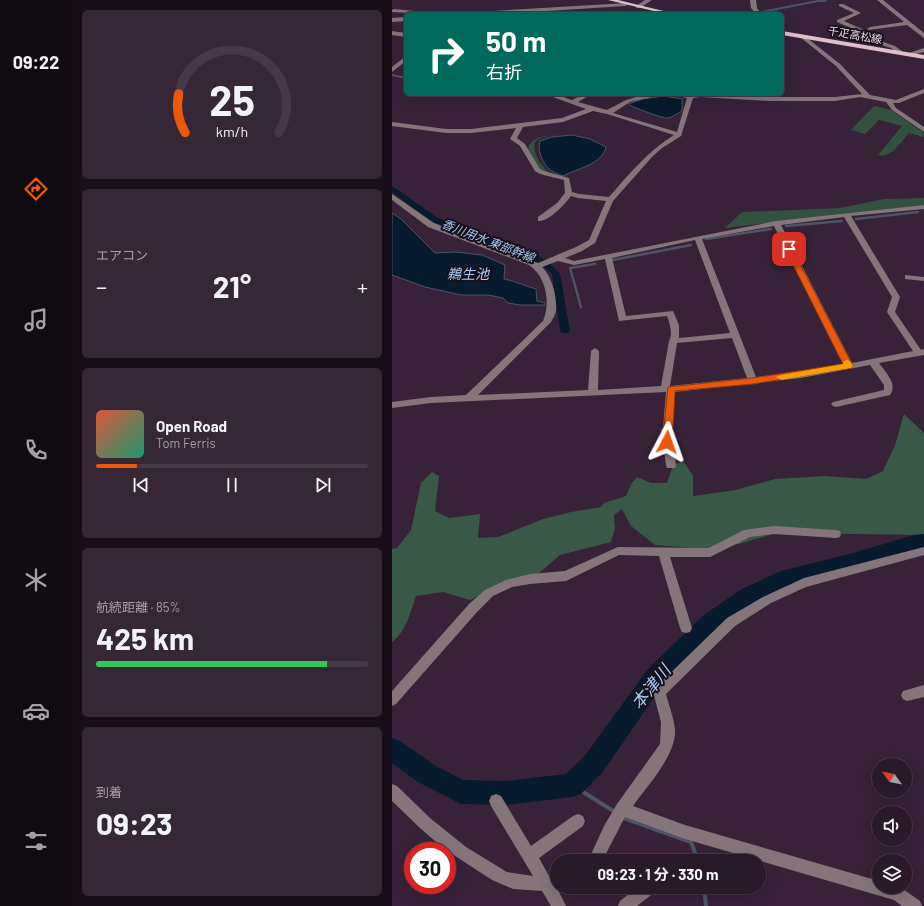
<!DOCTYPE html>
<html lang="ja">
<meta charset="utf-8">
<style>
:root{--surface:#291a2a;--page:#352736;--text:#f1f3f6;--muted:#a5a1a8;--line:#453847;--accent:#ea580c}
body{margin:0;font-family:Barlow,"Noto Sans JP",sans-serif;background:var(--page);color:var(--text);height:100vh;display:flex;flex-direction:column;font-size:15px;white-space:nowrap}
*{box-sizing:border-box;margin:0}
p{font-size:13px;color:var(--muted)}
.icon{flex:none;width:22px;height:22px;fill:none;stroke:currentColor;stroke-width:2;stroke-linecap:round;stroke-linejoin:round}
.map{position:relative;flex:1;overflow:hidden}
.side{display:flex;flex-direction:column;gap:10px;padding:10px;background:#170e17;width:320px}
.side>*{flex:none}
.banner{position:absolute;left:12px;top:12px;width:380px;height:84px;border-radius:6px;box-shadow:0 4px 16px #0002,0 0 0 1px var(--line);background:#00695c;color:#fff;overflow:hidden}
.needle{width:26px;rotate:303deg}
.fabs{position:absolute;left:480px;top:758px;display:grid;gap:8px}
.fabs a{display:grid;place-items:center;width:40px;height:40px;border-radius:50%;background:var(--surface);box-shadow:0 4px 16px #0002,0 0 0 1px var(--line);font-size:20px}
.speed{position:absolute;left:12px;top:842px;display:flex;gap:8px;font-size:20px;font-weight:700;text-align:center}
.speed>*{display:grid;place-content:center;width:52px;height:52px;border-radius:50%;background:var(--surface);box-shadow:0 4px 16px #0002,0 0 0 1px var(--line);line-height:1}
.speed .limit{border:6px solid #d22;background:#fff;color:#111}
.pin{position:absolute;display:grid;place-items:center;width:34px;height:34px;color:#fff;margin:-17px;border-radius:8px;box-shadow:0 2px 6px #0006}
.me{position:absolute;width:44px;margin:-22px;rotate:4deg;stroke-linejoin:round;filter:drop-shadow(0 0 3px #0008)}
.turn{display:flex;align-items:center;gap:14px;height:84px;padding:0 16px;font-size:18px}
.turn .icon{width:52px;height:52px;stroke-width:2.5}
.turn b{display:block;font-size:28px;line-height:34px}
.big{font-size:30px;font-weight:700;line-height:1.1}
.side .tile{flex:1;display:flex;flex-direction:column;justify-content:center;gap:6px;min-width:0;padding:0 14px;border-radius:6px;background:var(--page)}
.side .dial{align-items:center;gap:0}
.dial svg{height:104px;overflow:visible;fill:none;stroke:var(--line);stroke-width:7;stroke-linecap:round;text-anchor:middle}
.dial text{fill:var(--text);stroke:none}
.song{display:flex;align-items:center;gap:12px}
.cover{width:48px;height:48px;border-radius:6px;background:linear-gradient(135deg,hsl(10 70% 55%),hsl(160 70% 35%))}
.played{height:4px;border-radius:2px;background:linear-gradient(90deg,var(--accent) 15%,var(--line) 15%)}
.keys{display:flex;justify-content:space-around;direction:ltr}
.heat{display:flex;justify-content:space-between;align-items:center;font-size:22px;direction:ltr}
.charge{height:6px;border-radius:3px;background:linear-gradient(90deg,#34c759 85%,var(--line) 0)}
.trip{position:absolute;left:158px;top:854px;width:216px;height:40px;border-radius:20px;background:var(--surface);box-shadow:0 4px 16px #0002,0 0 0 1px var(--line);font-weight:700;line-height:40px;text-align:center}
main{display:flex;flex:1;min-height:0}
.tabs{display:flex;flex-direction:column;width:72px;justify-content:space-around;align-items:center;background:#100a11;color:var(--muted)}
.tabs .icon{width:28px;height:28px}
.tabs .active{color:var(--accent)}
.tabs b{font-size:18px;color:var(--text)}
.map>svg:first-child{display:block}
</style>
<main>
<nav class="tabs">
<b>09:22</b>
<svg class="icon active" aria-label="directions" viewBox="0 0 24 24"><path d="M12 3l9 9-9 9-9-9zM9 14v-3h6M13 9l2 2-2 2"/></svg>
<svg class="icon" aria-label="music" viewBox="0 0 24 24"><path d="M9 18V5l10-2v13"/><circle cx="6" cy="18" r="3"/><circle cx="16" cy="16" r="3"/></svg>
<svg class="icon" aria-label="phone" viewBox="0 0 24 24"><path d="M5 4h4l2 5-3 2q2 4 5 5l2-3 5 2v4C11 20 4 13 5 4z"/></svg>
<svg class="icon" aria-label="climate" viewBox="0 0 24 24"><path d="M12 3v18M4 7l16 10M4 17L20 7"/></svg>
<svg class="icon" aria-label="car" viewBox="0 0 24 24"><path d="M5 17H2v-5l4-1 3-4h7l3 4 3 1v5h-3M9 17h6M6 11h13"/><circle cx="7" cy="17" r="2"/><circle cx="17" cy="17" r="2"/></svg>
<svg class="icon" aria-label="filters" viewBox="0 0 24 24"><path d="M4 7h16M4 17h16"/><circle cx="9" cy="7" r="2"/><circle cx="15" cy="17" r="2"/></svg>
</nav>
<section class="side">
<div class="tile dial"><svg viewBox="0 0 100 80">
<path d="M14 69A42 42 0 1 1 86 69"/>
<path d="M14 69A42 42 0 0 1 9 39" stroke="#ea580c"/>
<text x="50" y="56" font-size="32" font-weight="700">25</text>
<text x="50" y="72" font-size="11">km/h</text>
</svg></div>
<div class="tile"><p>エアコン</p>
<div class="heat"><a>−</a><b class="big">21°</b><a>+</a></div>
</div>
<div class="tile">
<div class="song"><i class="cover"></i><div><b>Open Road</b><p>Tom Ferris</p></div></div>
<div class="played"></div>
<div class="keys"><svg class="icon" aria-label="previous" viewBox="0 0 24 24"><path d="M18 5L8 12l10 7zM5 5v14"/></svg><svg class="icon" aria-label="pause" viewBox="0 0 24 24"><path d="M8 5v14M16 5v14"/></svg><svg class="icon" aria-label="next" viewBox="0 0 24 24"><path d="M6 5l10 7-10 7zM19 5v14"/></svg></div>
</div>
<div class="tile"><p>航続距離 · 85%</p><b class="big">425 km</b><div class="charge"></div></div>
<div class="tile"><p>到着</p><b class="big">09:23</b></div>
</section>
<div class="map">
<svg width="532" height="906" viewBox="0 0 532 906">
<rect width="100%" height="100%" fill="#372238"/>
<path fill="#335041" d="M 482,106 L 499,110 L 532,133 L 532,137 L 517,133 C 508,143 500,158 486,155 L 510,126 L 487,120 L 473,134 L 459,130 Z
M 170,135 C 163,136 152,135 145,140 C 138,146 147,163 152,168 C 155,172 159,173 163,175 L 148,170 L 136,150 C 139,134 157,136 170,135 Z
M 532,198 L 532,205 L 333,228 L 350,212 L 448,208 L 492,199 Z"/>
<path fill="#395848" d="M 512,414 L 532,433 L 532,535 L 384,533 L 347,544 L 315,549 L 263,545 L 239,526 L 230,509 L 222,515 L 223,528 L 219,542 L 168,555 L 146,574 L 121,580 L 78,600 L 51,592 L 24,596 C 18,613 14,632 0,642 L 0,549 L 5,548 L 19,530 L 29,483 L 40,472 L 47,476 L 43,511 L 57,518 L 88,514 L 86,538 L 106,537 L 151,519 L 179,512 L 209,507 L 212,503 L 234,496 L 239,484 L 245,477 L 259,483 L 275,483 L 281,465 L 291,461 L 301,475 L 301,496 L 344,490 L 383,479 L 433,476 L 474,479 L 491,471 L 503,445 Z"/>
<path fill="#081a2e" stroke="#4c5466" d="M 272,96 L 290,99 L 290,111 C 286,113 280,118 275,118 C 273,119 239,107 236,104 L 251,99 Z
M 180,135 L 198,139 L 214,147 C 211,164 184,169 171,176 C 166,174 160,172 156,168 C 150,162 145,149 148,141 L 160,137 Z
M 0,213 L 9,219 L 43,253 L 64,252 L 90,255 L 113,265 L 112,279 C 123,281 133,286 144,289 L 145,301 L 153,303 L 153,305 L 128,305 L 116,303 L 111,298 L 96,295 L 69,295 L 33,287 L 0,275 Z"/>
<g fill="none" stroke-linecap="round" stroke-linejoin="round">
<path stroke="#4c5466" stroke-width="2" d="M 359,14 L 426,1 L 434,1
M 0,75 L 14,78"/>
<path stroke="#4c5466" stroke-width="2.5" d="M 464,219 L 526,212
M 394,226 L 450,221
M 314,239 L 379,229
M 221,260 L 299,245
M 189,307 L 178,268 L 203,264"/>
<path stroke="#4c5466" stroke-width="4" d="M 180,785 L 223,812
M 229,817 L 299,842 L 306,861
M 312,887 L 314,906"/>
<path fill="#081a2e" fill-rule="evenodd" d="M 0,186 L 46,218 L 145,255 L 157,262 L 168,274 L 178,331 L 176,333 L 170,333 L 168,331 L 160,274 L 151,266 L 139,259 L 40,222 L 0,192 Z"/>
<path fill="#081a2e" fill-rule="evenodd" d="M 532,534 L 532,550 L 522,551 L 461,569 L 394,586 L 362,602 L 328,629 L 272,683 L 210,773 L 189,794 L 180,797 L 114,805 L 69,804 L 26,782 L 0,763 L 0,738 L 8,741 L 44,766 L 71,780 L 114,781 L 174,774 L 192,757 L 256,669 L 312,615 L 348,590 L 389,571 L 461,553 L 522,535 Z"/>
<path fill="#84757a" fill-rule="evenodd" d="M 253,0 L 260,0 L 248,8 L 244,8 L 244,6 Z
M 358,0 L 364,0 L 365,8 L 370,14 L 364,14 L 359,8 Z
M 485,0 L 491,0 L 532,33 L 532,38 L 515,25 L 476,30 L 475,29 L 478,27 L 512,22 Z
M 235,3 L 235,5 L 233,6 L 107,14 L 80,14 L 83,12 Z
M 447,4 L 451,4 L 469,13 L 452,21 L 481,34 L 479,38 L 503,46 L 511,52 L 511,54 L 507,54 L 499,48 L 475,40 L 473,38 L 475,35 L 445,22 L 445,20 L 462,13 L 447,6 Z
M 2,9 L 34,12 L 37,14 L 0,12 L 0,10 Z
M 14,17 L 14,21 L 0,22 L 0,18 Z
M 0,31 L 14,33 L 14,37 L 0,35 Z
M 410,34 L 448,64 L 478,95 L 504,100 L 532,89 L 532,93 L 507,103 L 501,103 L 504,108 L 532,127 L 532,132 L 500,110 L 494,102 L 468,97 L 443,101 L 377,101 L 309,97 L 301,98 L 289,136 L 270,148 L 260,157 L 221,201 L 203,243 L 190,251 L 173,258 L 182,261 L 384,221 L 532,205 L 532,209 L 459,216 L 508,297 L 503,312 L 529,350 L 532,349 L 532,355 L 487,363 C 494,373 506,384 498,395 L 444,407 L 441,406 L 439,404 L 441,402 L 492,390 L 492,385 L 478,365 L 409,378 L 283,392 L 281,427 L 279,430 L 284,465 L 283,468 L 275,468 L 274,465 L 269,430 L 271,427 L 274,392 L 39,403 L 0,408 L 0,402 L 39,397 L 74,395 L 151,321 C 159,303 154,276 137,265 L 36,227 L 0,200 L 0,194 L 42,223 L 146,263 L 184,247 L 197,240 L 214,201 L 186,198 L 179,196 C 173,204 157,222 146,221 L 146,217 L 165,203 L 173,193 L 172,180 L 148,174 L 143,171 L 128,146 L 118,139 L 124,128 L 79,133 L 54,133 L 0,126 L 0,122 L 54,129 L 79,129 L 170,118 L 194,109 L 158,96 L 158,94 L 163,94 L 180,100 L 192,94 L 200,94 L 186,102 L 215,110 L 234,100 L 254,94 L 273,94 L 238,102 L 221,113 L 285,132 L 295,98 L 275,94 L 323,94 L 377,97 L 443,97 L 470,94 L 444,66 L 408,37 L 407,36 ZM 201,111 L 215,114 L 282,135 C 256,151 237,174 217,197 L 187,194 L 180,192 L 177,178 L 152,171 L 148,169 L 133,144 L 125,138 L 131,127 L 171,122 ZM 452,217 L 500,297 L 495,312 L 521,351 L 460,363 L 389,225 ZM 382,226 L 451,364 L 409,372 L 364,377 L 310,239 ZM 303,240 L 338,333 L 287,338 L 287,325 L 281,311 L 234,316 L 220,258 ZM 213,259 L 227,321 L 275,316 C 278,324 281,334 277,341 L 269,386 L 206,390 L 207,351 L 203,348 L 199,351 L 196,390 L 86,395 L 159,322 C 161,318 164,314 164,310 C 165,296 160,277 150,267 L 166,261 L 182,265 ZM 340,338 L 355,378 L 278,386 L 285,343 Z
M 532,48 L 532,52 L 517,56 L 514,54 Z
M 14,56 L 14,61 L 0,72 L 0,67 Z
M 513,275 L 532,277 L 532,281 L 513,279 Z
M 382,526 L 444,530 L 448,531 L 449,534 L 448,537 L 444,538 L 382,534 L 358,537 L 318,557 L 278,557 L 300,628 L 298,632 L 294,633 L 290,632 L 288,628 L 267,556 L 227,555 L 174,581 L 138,584 L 120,587 L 101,596 L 85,612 L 4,704 L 0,706 L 0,691 L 77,604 L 93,590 L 114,580 L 138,574 L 173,571 L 226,547 L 317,548 L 352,530 Z
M 532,547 L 532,555 L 414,587 L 379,603 L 343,626 L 274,694 C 277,706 282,718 283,730 C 284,756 255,786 241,806 L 293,825 L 487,881 L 487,887 L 507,887 L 511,889 L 528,901 L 530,906 L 510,906 L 502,900 L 293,839 L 233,817 L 210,861 L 196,861 L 212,826 L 225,804 L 268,744 L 269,722 L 261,692 L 263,688 L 335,618 L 371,597 L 412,578 Z
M 532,685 L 532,697 L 515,701 L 511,699 L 509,695 L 511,691 Z
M 0,784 L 5,786 L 38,818 L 74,847 L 115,872 L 141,876 L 99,806 L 97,801 L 99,796 L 104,794 L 109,796 L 139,846 L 181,816 L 186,814 L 191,816 L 193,821 L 191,826 L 147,858 L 157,876 L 165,876 L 165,887 L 171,887 L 166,890 L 174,906 L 159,906 L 150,891 L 121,889 L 100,880 L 51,848 L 28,828 L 0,801 Z
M 246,887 L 265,887 L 263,892 L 245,906 L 226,906 L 228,901 Z"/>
<path fill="#dfbfca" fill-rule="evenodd" d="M 216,0 L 226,0 L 284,14 L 274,14 Z
M 390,31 L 532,55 L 532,59 L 390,35 Z"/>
</g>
<path fill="#ea580c" stroke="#983908" d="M 397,247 L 400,249 L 461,366 L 459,368 L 361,384 L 283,391 L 281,427 L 278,431 L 280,442 L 275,445 L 272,444 L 269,430 L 272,426 L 276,387 L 361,378 L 451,364 L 393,249 Z"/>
<path fill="#f59e0b" d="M 455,360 L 458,361 L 461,366 L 459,368 L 389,380 L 384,377 L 389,375 L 451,364 L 452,361 Z"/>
<g text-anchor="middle" stroke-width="4" stroke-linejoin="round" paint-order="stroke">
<g font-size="11" fill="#eadcea" stroke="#190f19">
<text transform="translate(463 35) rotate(10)" y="4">千疋高松線</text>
</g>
<g font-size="12" font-style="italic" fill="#a6cdfa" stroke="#190f19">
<text transform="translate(96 241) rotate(21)" y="4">香川用水 東部幹線</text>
</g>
<g font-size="14" font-style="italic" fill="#a6cdfa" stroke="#190f19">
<text x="76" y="279">鵜生池</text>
</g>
<g font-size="17" font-style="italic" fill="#a6cdfa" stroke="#190f19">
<text transform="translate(259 687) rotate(-51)" y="6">本津川</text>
</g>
</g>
</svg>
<div class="fabs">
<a><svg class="needle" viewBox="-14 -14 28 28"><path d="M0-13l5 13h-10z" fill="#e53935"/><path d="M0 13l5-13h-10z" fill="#a5a1a8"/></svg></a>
<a><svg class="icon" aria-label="sound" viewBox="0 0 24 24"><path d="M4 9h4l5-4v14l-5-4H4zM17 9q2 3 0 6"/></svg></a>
<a><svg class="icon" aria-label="layers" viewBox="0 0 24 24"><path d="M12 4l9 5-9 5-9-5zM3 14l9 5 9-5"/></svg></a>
</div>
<div class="speed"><div class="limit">30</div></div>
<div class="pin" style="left:397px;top:249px;background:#d93025"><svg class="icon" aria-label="arrive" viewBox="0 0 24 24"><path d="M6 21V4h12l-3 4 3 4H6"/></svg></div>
<svg class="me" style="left:275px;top:442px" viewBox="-20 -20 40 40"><path d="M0-17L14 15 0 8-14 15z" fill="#ea580c" stroke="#fff" stroke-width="4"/></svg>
<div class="trip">09:23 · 1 分 · 330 m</div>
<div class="banner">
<div class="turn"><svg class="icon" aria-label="right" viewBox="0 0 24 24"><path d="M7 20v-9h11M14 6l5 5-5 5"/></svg><div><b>50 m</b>右折</div></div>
</div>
</div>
</main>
